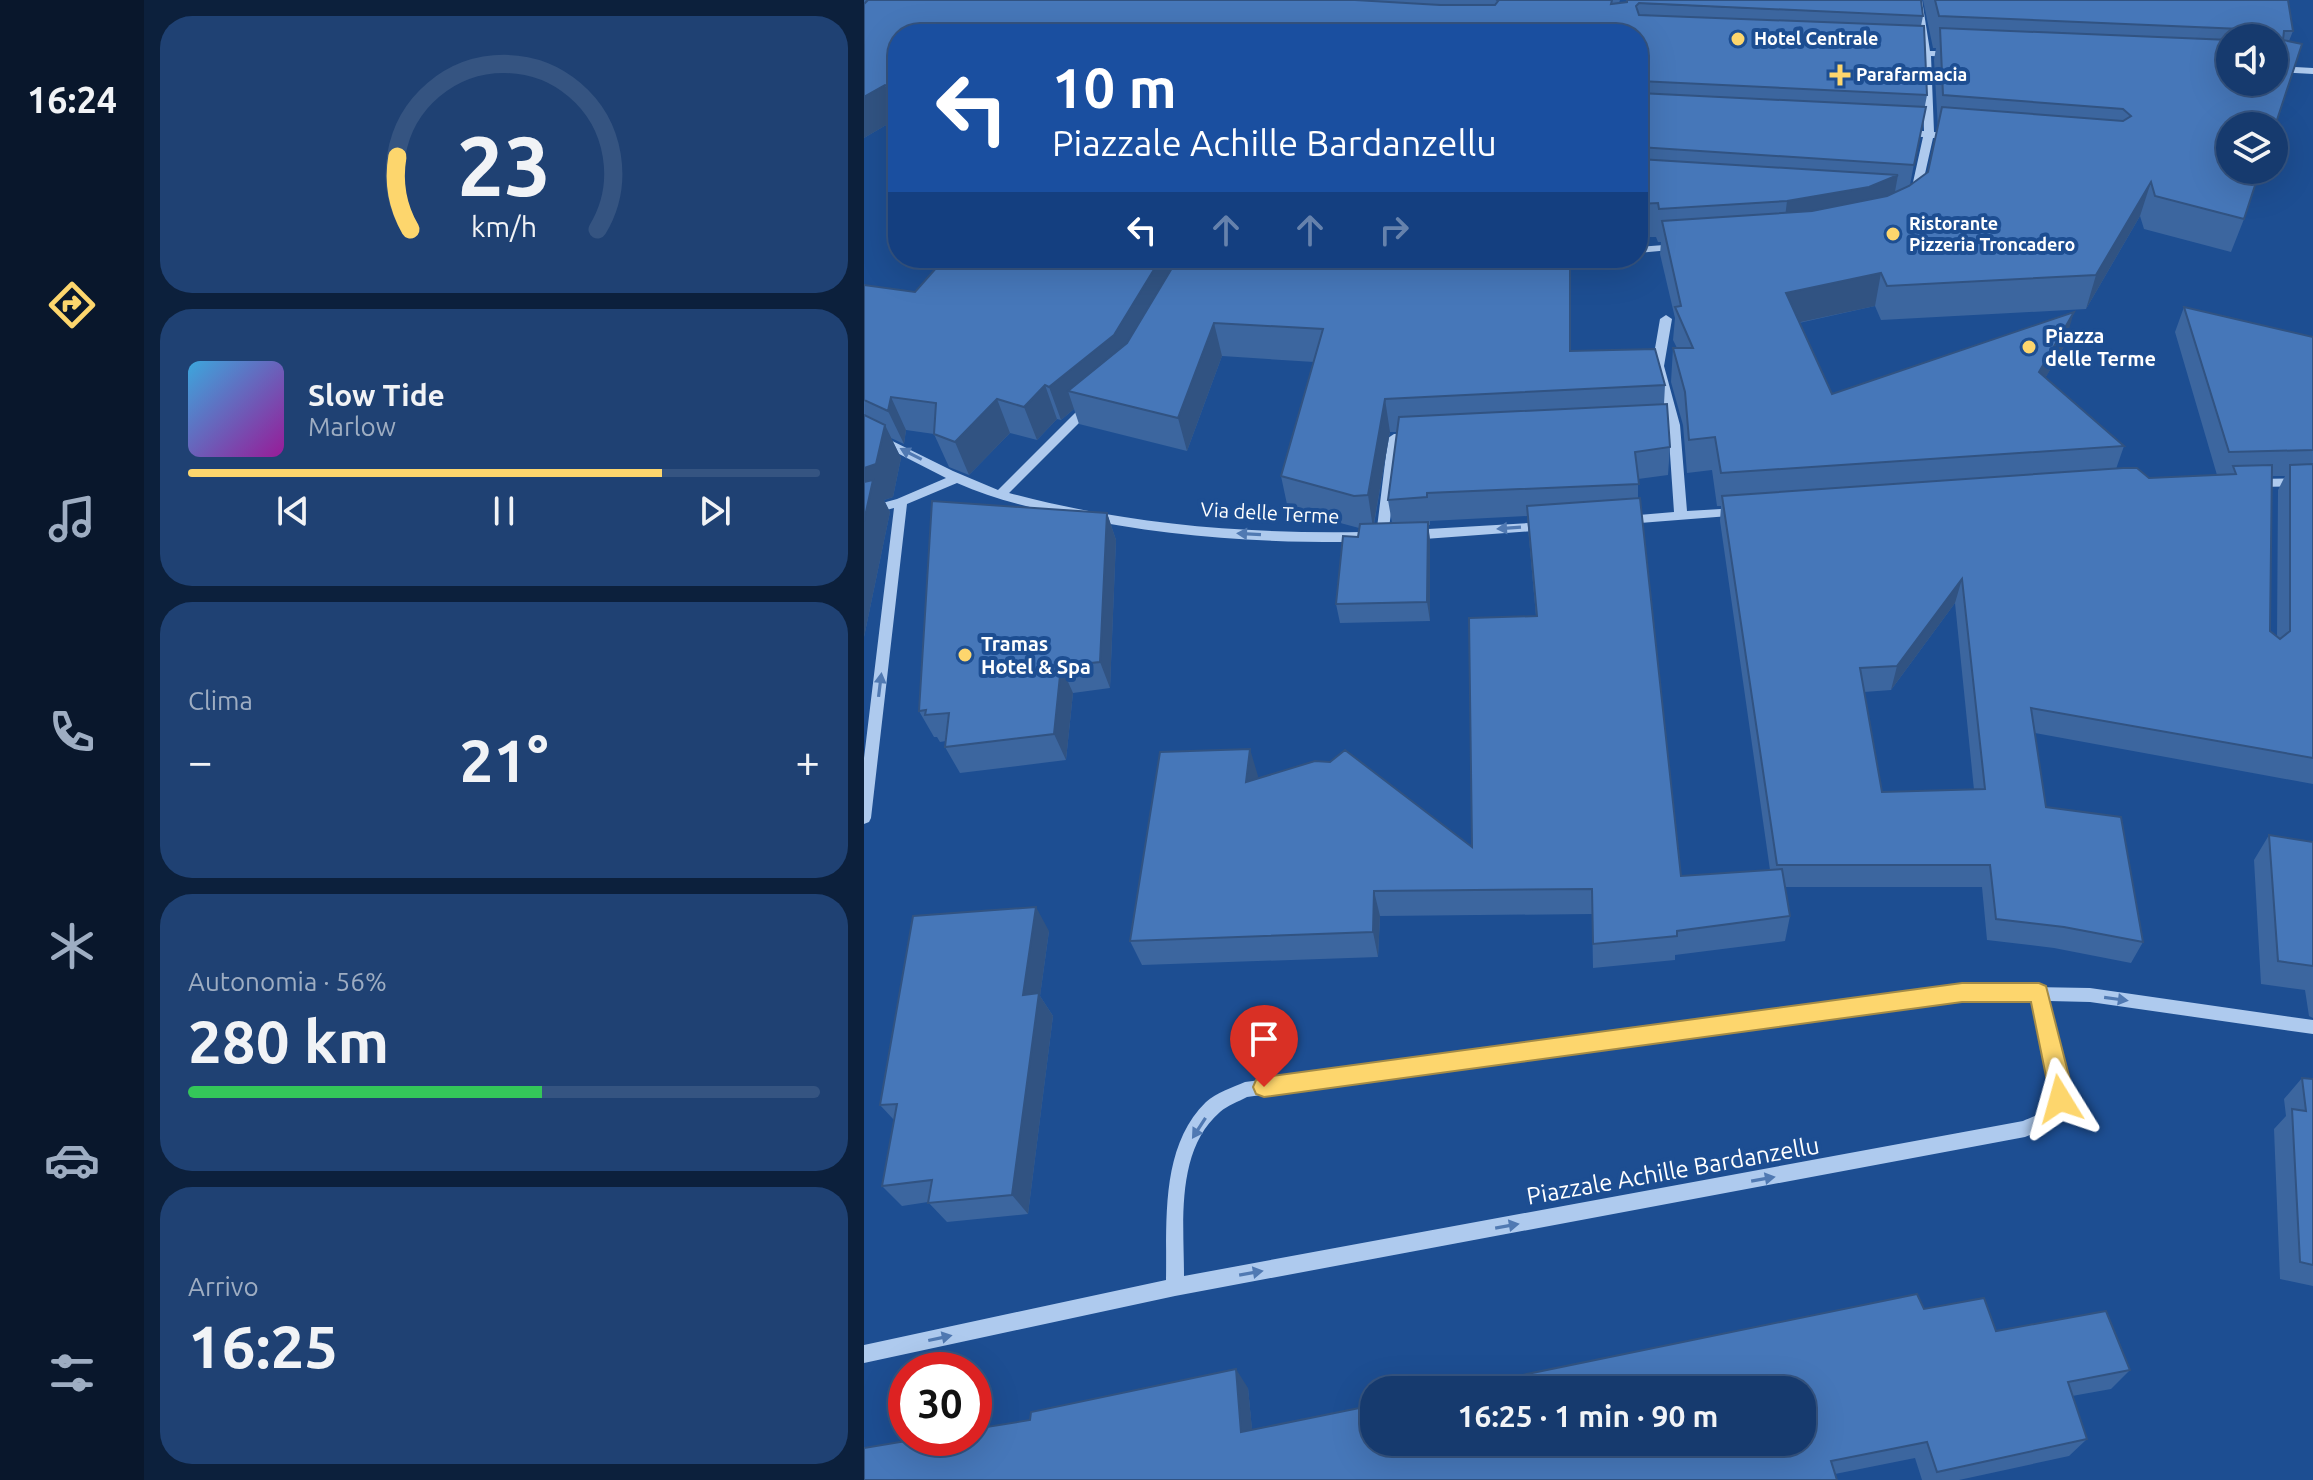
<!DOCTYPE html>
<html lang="it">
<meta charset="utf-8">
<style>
:root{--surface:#163a6e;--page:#1f4173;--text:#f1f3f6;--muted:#9eadc2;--line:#355481;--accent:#fdd66d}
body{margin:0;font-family:Ubuntu,sans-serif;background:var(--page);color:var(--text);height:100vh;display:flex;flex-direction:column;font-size:30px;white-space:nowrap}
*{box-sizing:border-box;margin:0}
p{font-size:26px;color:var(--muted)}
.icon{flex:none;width:44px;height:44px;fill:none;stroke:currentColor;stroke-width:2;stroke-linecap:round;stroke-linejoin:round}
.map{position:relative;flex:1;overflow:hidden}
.sheet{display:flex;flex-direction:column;gap:16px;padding:16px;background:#0c203c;width:720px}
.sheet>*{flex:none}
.guide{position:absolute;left:24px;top:24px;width:760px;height:244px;border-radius:32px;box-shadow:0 8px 32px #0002,0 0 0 2px var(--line);background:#1a4fa0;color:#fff;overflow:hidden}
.buttons{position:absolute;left:1352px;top:24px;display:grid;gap:16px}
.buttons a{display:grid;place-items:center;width:72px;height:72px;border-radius:50%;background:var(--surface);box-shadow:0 8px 32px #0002,0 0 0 2px var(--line);font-size:40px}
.speed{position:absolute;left:24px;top:1352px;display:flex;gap:16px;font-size:40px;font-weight:700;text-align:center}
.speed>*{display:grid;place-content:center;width:104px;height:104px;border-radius:50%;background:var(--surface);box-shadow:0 8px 32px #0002,0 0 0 2px var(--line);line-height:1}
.speed .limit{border:12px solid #d22;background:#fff;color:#111}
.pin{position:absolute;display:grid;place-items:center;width:68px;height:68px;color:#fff;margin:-82px -34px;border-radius:50% 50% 50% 0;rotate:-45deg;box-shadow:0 0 8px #0007}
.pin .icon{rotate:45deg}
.me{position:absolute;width:88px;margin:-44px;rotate:352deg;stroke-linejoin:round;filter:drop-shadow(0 0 6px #0008)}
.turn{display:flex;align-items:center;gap:28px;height:168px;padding:0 32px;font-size:36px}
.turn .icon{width:104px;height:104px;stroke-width:2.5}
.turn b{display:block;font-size:56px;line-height:68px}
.lanes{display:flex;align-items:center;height:76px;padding:0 32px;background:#0003;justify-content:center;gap:40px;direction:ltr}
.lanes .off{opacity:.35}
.big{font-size:60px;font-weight:700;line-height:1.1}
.sheet .widget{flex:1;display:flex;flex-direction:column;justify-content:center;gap:12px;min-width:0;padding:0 28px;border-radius:32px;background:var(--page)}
.sheet .dial{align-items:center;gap:0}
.dial svg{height:208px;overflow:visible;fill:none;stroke:var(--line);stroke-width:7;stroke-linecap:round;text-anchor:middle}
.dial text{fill:var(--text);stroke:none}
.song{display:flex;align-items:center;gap:24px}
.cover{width:96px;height:96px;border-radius:12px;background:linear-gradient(135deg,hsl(200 70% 55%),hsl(300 70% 35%))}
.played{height:8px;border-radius:4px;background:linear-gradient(90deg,var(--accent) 75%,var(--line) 75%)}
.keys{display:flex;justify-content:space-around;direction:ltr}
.heat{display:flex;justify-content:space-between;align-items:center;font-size:44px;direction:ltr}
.charge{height:12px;border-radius:6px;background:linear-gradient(90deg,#34c759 56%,var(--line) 0)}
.trip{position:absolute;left:496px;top:1376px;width:456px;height:80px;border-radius:32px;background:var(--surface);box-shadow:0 8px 32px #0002,0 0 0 2px var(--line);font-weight:700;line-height:80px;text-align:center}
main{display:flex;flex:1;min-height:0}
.menu{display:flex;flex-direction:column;width:144px;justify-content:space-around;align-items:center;background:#09172c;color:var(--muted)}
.menu .icon{width:56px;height:56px}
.menu .active{color:var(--accent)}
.menu b{font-size:36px;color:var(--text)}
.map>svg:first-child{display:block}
</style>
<main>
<nav class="menu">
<b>16:24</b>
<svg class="icon active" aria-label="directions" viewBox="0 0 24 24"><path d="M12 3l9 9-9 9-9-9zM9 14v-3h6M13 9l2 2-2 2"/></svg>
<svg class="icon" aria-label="music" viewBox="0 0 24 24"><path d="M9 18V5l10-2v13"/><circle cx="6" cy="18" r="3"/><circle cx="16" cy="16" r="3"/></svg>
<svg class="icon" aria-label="phone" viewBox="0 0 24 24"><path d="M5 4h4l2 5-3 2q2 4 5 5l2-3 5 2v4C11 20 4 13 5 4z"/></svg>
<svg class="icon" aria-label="climate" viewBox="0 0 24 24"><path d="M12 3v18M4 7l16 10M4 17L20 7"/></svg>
<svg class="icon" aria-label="car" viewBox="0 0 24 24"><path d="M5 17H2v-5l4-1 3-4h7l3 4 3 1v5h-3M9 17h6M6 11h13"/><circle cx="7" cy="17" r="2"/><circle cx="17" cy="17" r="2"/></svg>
<svg class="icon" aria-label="filters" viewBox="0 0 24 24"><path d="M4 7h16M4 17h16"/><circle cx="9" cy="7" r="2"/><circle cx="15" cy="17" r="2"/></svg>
</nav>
<section class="sheet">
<div class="widget dial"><svg viewBox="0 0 100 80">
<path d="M14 69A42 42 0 1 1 86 69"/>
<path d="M14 69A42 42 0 0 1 9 41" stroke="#fdd66d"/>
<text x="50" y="56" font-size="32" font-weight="700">23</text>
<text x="50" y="72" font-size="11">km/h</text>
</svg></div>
<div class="widget">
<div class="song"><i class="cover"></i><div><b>Slow Tide</b><p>Marlow</p></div></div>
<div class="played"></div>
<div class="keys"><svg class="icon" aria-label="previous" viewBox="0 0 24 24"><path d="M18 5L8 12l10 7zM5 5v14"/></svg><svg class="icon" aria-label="pause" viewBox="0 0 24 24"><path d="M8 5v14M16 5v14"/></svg><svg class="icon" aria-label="next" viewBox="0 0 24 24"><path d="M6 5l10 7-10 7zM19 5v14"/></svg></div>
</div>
<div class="widget"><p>Clima</p>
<div class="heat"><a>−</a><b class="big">21°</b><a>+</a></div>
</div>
<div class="widget"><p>Autonomia · 56%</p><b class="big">280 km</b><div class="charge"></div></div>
<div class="widget"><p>Arrivo</p><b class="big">16:25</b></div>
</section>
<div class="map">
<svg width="1449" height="1480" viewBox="0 0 1449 1480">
<rect width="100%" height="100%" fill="#1d4e92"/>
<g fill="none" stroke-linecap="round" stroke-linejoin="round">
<path fill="#aecaee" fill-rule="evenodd" d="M 1050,0 L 1058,0 L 1066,51 L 1089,51 L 1094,54 L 1089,57 L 1067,56 L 1070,132 L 1089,133 L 1094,136 L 1089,139 L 1069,138 L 1056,196 L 1051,199 L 1046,196 L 1059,137 L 1038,136 L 1033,133 L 1038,130 L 1060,131 L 1057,56 L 1042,56 L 1037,53 L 1042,50 L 1057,51 Z
M 1410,66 L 1449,68 L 1449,74 L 1410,72 Z
M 813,244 L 817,245 L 817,249 L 774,253 L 774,247 Z
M 802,315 L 808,319 L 800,366 L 816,425 L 823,511 L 874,508 L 878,509 L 880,512 L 878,515 L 763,524 L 757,520 L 763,516 L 810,512 L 804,425 L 788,366 L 796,319 Z
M 226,401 L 230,402 L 230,408 L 145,493 C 261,524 379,534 498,532 L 504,537 L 498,542 C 400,543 301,537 205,516 C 167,508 129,499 93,483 L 43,504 L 7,818 L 5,822 L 0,824 L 0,758 L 30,508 L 0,516 L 0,508 L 33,499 L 82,478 L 0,436 L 0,427 L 89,471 L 134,490 L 222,402 Z
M 551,433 L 555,434 L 555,440 L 536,442 L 524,536 L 522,539 L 514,539 L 512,536 L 524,438 L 530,434 Z
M 1449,478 L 1449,486 L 1389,487 L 1383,483 L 1389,479 Z
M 682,522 L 688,526 L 682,530 L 547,540 L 541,535 L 547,530 Z
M 1098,986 L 1226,988 L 1449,1020 L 1449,1034 L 1226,1002 L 1185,1001 C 1193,1033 1216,1089 1194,1118 C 1187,1127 1171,1133 1161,1137 L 311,1296 L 0,1363 L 0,1345 L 302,1280 C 303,1221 296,1147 342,1102 C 352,1093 369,1087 381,1082 ZM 1098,1000 L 1169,1001 C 1175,1024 1198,1089 1181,1108 C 1176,1115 1166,1118 1159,1121 L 320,1276 C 320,1224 311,1151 356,1112 C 364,1105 374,1102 383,1097 Z"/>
</g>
<path fill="#3c669f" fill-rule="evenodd" d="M 0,0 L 756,0 L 755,3 L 1059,16 L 1057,26 L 1063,95 L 1046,185 L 1064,172 L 1074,128 L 1070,60 L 1072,48 L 1069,48 L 1059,0 L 1424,0 L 1429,31 L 1425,41 L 1380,219 L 1367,252 L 1280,229 L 1276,216 L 1222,309 L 1017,320 L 1011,306 L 935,323 L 968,394 L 1200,346 L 1181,378 L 1260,446 L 1252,469 L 1285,478 L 1353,475 L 1311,332 L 1320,307 L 1449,337 L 1449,784 L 1171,733 L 1182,807 L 1279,942 L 1267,963 L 1190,948 L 1123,940 L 1118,887 L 921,887 L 926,916 L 921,941 L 811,955 L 811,960 L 729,968 L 728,914 L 516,916 L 514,957 L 278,965 L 266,941 L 394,776 L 393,778 L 608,847 L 672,616 L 663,516 L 566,521 L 566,525 L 564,525 L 566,541 L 566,621 L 476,623 L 472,604 L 494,537 L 495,528 L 424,509 L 417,476 L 450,362 L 358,356 L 323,451 L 215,424 L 210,409 L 197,420 L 193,419 L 173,440 L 146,433 L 105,475 L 85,467 L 70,434 L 42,430 L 40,444 L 27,438 L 37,458 L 29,497 L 20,500 L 26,512 L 0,637 L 0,285 L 51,292 L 707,351 L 801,385 L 800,404 L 806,447 L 804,475 L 774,479 L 774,498 L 817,876 L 906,870 L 856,521 L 857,506 L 853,506 L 848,470 L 823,473 L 819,425 L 807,382 L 809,348 L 813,348 L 809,340 L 811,318 L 796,254 L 797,242 L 794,242 L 792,237 L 774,237 L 774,34 L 34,34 L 34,118 L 0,138 ZM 1366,38 L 1410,38 L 1366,82 ZM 526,432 L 533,432 L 524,500 L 528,523 L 510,524 ZM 1408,476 L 1421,476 L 1414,490 L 1413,637 L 1406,631 ZM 1091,603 L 1110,790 L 1018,792 L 1000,692 L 1027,690 Z
M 243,513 L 252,540 L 246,688 L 209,693 L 202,760 L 96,773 L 81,747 L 82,741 L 76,742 L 73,737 L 70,737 L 55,711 Z
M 1405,835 L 1449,842 L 1449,1018 L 1445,1016 L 1441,990 L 1397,984 L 1390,860 Z
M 185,931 L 176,996 L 189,1016 L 164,1214 L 83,1222 L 64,1202 L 38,1206 L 18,1186 L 30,1120 L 16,1105 Z
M 1438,1078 L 1449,1079 L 1449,1286 L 1416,1279 L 1410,1129 L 1422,1116 L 1420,1099 Z
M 1060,1309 L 1266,1370 L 1247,1389 L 1208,1396 L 1223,1439 L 1205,1456 L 1095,1480 L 1058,1480 L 1051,1458 L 971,1474 L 0,1480 L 384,1388 L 388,1430 Z"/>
<path fill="#315382" d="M 21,85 L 34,118 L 0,138 L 0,97 Z
M 1034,175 L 1028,208 L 919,234 L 923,201 Z
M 1287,182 L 1276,216 L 1222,309 L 1232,275 Z
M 297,258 L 326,258 L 226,396 L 204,391 L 210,409 L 197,420 L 185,387 Z
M 1017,273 L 1011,306 L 918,326 L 922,293 Z
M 1210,312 L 1200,346 L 1165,406 L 1175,372 Z
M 350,323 L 358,356 L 323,451 L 314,418 Z
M 181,385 L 193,419 L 173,440 L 160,407 Z
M 27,397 L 42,430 L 40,444 L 24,411 Z
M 133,399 L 146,433 L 105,475 L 91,442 Z
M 521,399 L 526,432 L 509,528 L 504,495 Z
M 21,425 L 37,458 L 29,497 L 20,500 L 26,512 L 0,637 L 0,468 Z
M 243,513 L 252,540 L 246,688 L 236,662 Z
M 564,522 L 566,541 L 566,621 L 563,602 Z
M 1098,579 L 1091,603 L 1027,690 L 1033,666 Z
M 197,666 L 209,693 L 202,760 L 190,734 Z
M 386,749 L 394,776 L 390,808 L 382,782 Z
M 510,891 L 516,916 L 514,957 L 509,932 Z
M 172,907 L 185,931 L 176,996 L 189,1016 L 164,1214 L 148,1195 L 159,995 Z
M 372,1369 L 384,1388 L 390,1449 L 377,1432 Z"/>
<path fill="#4677b9" stroke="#315382" stroke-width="2" fill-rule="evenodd" d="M 4,0 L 491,0 L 576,5 L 631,5 L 634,1 L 633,0 L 748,0 L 747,4 L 763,2 L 763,0 L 1057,0 L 1059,16 L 775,3 L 772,6 L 775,15 L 1060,26 L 1063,95 L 775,81 L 774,82 L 774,34 L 34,34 L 34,89 L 21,85 L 0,97 L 0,4 Z
M 1071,0 L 1424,0 L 1429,31 L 1420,31 L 1419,40 L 1438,44 L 1410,129 L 1410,126 L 1366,126 L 1366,170 L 1396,170 L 1380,219 L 1291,196 L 1287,182 L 1232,275 L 1023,286 L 1017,273 L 922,293 L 968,394 L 1210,312 L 1175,372 L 1260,446 L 857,473 L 851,437 L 825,440 L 821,392 L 809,348 L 829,348 L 811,307 L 817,306 L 798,221 L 948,211 L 1023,196 L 1045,186 L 1064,172 L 1078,107 L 1259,121 L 1267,116 L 1259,109 L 1079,95 L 1076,28 L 1366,40 L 1366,82 L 1410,82 L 1410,38 L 1380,38 L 1377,29 L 1075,16 Z
M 774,91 L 775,93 L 1062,107 L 1050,165 L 775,147 L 774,148 Z
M 774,157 L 775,159 L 1034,175 L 1005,187 L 923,201 L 795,209 L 794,203 L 774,204 Z
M 81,258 L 297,258 L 250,335 L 185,387 L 181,385 L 160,407 L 133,399 L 91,442 L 70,434 L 72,403 L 27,397 L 24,411 L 0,400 L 0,285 L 51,292 Z
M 314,258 L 706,258 L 706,351 L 791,349 L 801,385 L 521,399 L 504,495 L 490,496 L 417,476 L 459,329 L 350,323 L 314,418 L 204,391 L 263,343 Z
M 1320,307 L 1449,337 L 1449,450 L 1365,452 Z
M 803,404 L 806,447 L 771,452 L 775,484 L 563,493 L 563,497 L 524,500 L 535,417 Z
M 0,415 L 21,425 L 12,464 L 0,468 Z
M 1449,464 L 1449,758 L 1167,708 L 1182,807 L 1257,817 L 1279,942 L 1200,927 L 1132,919 L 1126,865 L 913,865 L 858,496 L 1259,468 L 1273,468 L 1285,478 L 1372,474 L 1369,466 L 1408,465 L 1406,631 L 1416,639 L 1426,631 L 1426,465 ZM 1098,579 L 1121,789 L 1018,792 L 996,668 L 1033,666 Z
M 9,480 L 0,521 L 0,482 Z
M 776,498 L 817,876 L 918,869 L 926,916 L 813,931 L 813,936 L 729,944 L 728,889 L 510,891 L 509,932 L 266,941 L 296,752 L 386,749 L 382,782 L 451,761 L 466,762 L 481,750 L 608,847 L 605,618 L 673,616 L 663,506 Z
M 68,501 L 243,513 L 236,662 L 197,666 L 190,734 L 81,747 L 85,713 L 61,715 L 62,710 L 55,711 Z
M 564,522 L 563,602 L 472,604 L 479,536 L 494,537 L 496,524 Z
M 1405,835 L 1449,842 L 1449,966 L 1414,961 Z
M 172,907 L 159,995 L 175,993 L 148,1195 L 64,1203 L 68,1180 L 18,1186 L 33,1104 L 16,1105 L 49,916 Z
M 1438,1078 L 1449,1079 L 1449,1265 L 1436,1262 L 1428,1109 L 1442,1111 Z
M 1053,1294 L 1060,1309 L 1120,1298 L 1132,1331 L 1242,1311 L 1266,1370 L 1204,1382 L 1223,1439 L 1073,1472 L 1063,1442 L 967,1461 L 973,1480 L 0,1480 L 0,1448 L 60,1438 L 110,1438 L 110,1429 L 166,1420 L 167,1412 L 372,1369 L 377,1432 L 510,1405 L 510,1442 L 938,1442 L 938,1390 L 585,1390 Z"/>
<defs><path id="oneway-solid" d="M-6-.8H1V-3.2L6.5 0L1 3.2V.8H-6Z" transform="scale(2)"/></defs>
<g fill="#5079b2">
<use href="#oneway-solid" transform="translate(47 454) rotate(-153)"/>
<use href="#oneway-solid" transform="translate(645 528) rotate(176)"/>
<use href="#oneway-solid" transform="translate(385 534) rotate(-177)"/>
<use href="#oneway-solid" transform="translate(16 685) rotate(-83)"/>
<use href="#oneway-solid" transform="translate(1252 999) rotate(8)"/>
<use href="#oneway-solid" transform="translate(335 1128) rotate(123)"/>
<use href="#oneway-solid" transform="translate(899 1179) rotate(-10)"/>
<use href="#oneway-solid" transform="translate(643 1226) rotate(-10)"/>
<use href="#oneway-solid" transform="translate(387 1273) rotate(-10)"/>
<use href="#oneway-solid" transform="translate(76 1338) rotate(-12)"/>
</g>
<path fill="#fdd66d" stroke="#a48b47" stroke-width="2" d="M 1098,983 L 1175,983 L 1182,986 L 1206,1080 L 1203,1106 L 1196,1109 L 1188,1106 L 1167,1002 L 1098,1002 L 400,1097 L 392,1094 L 389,1087 L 392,1080 L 400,1077 Z"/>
<g fill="#fdd66d" stroke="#1d4e92" stroke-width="3">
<circle cx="874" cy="39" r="8"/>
<path d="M972 63h8v8h8v8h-8v8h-8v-8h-8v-8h8z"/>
<circle cx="1029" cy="234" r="8"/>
<circle cx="1165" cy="347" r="8"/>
<circle cx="101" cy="655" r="8"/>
</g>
<g text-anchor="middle" stroke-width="8" stroke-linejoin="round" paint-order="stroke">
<g font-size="18" font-weight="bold" fill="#fff" stroke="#1d4e92" text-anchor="start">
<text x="890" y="45">Hotel Centrale</text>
<text x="992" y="81">Parafarmacia</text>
<text x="1045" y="230">Ristorante<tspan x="1045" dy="21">Pizzeria Troncadero</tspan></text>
</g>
<g font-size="20" font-weight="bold" fill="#fff" stroke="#1d4e92" text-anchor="start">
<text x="1181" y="343">Piazza<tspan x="1181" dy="23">delle Terme</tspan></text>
<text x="117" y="651">Tramas<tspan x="117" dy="23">Hotel &amp; Spa</tspan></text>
</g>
<g font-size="20" fill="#fff" stroke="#1d4e92">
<text transform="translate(406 513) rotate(3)" y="7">Via delle Terme</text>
</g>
<g font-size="24" fill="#fff" stroke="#1d4e92">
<text transform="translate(809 1171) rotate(-10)" y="8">Piazzale Achille Bardanzellu</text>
</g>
</g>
</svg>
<div class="buttons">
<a><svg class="icon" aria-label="sound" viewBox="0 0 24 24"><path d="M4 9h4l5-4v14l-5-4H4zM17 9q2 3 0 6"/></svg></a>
<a><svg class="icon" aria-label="layers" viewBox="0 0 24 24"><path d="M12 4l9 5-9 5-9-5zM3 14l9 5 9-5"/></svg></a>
</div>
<div class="speed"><div class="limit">30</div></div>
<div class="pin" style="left:400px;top:1087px;background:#d93025"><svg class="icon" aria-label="arrive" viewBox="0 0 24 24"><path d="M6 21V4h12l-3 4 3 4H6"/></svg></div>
<svg class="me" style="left:1196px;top:1099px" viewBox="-20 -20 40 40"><path d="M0-17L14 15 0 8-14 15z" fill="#fdd66d" stroke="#fff" stroke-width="4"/></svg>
<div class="trip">16:25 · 1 min · 90 m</div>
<div class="guide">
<div class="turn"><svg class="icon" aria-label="left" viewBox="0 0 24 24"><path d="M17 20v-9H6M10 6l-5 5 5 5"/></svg><div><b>10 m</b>Piazzale Achille Bardanzellu</div></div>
<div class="lanes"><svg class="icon" aria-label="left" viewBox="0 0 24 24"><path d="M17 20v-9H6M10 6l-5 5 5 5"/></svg><svg class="icon off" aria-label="ahead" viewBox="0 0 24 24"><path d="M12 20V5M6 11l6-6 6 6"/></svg><svg class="icon off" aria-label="ahead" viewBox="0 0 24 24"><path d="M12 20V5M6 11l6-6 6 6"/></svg><svg class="icon off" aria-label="right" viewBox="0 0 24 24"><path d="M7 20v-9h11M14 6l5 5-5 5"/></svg></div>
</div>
</div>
</main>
